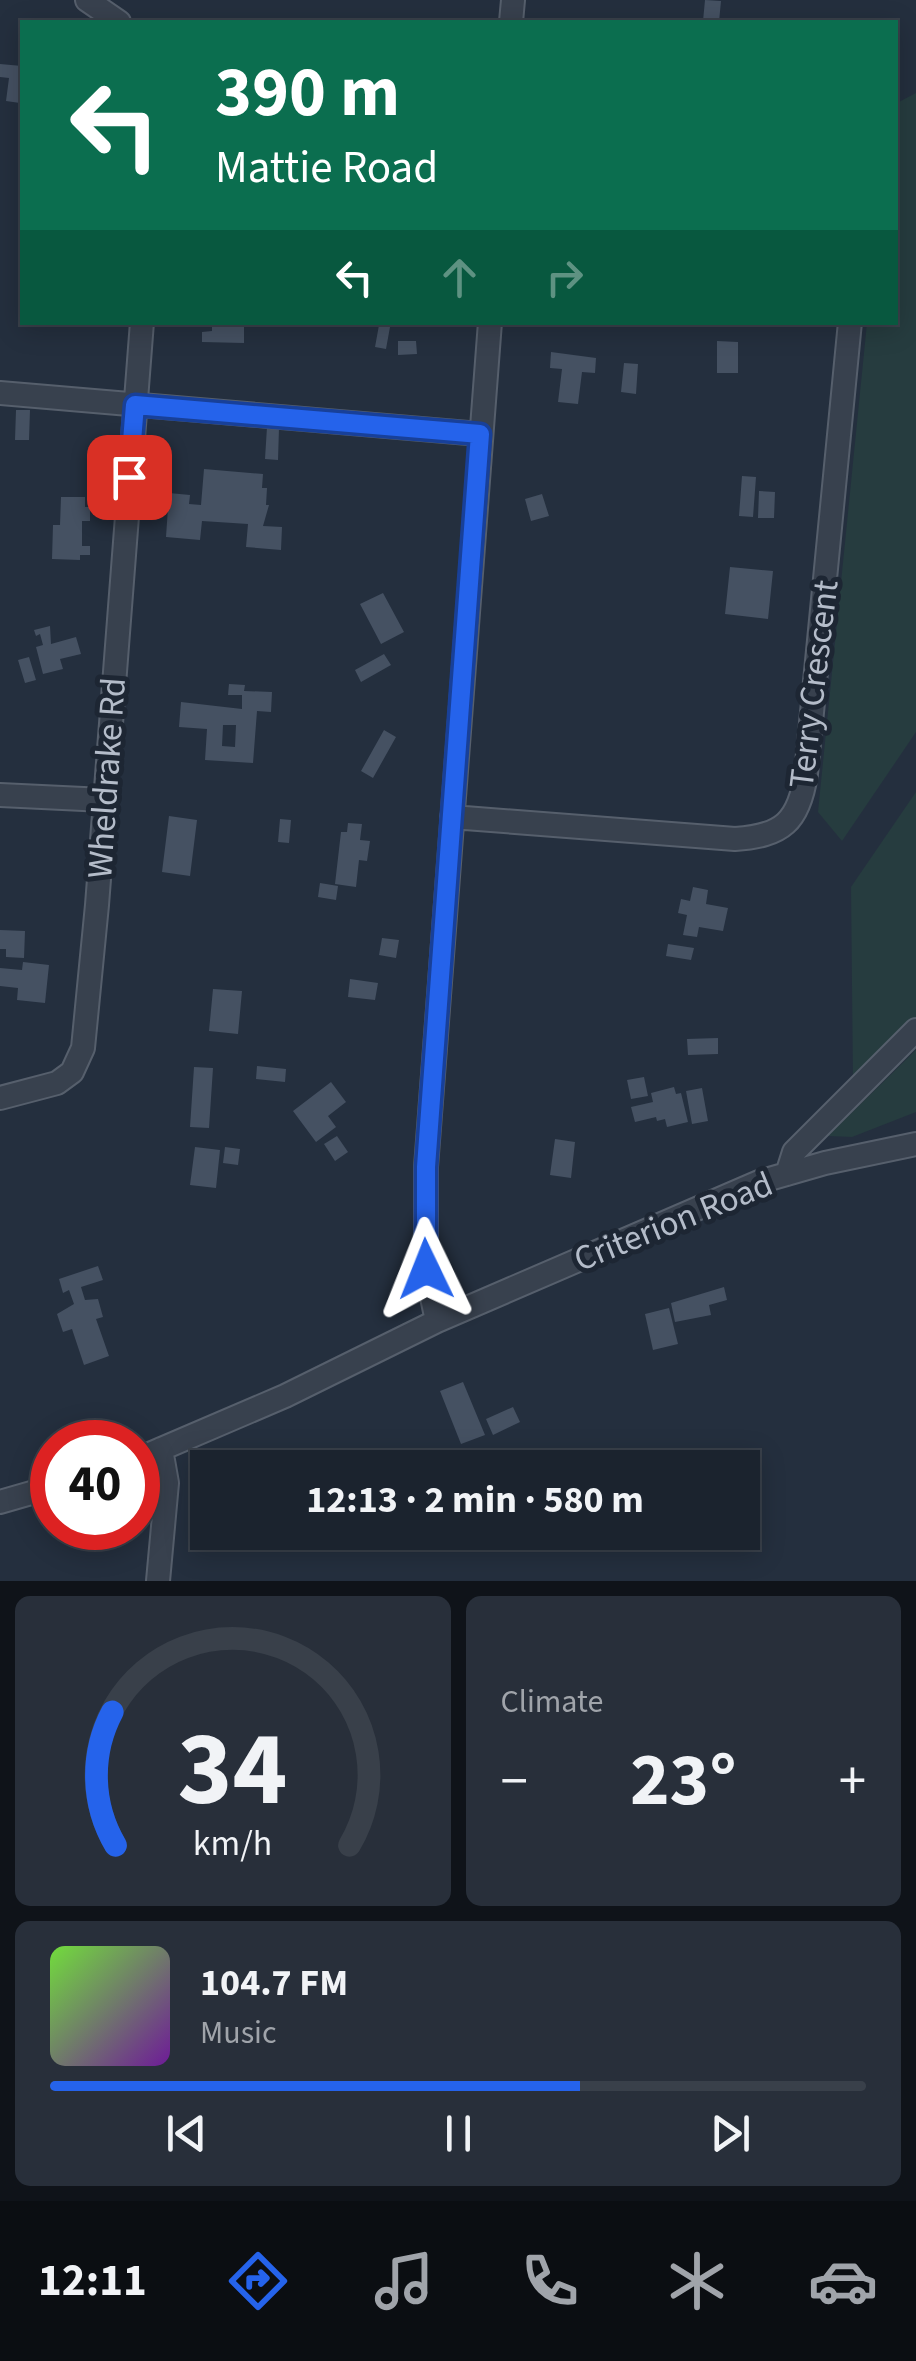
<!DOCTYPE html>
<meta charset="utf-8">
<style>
:root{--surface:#1b232e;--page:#282f3a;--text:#f1f3f6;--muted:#a0a4aa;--line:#39404a;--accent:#2563eb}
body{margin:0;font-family:"Source Sans 3",sans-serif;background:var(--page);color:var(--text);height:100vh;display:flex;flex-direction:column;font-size:38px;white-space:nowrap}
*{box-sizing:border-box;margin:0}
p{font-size:32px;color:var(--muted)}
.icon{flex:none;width:55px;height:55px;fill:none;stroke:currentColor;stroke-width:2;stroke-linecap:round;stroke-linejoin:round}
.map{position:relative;height:1581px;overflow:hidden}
.sheet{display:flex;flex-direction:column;gap:15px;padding:15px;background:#0f1319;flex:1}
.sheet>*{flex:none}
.banner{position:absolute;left:20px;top:20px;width:878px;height:305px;border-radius:0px;box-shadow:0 5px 25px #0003,0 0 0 2px var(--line);background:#0b6e4f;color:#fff;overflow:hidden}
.speed{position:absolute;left:30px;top:1420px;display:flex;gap:20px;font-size:50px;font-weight:700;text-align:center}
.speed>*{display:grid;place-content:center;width:130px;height:130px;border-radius:50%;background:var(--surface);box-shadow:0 5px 25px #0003,0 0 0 2px var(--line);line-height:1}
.speed .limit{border:15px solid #d22;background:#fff;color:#111}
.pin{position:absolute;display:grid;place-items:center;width:85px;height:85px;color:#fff;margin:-42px;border-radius:20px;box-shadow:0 5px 15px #0006}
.me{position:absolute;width:110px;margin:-55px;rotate:358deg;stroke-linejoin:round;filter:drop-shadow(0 0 8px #0008)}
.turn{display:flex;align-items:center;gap:35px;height:210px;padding:0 30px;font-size:45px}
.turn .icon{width:130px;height:130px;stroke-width:2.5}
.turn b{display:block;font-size:70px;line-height:85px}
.lanes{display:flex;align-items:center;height:95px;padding:0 30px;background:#0003;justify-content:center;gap:50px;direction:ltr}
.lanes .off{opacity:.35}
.big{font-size:75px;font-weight:700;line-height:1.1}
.sheet .tile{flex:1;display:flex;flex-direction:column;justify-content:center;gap:15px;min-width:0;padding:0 35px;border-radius:15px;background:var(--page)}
.sheet .dial{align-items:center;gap:0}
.dial svg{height:260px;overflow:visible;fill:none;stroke:var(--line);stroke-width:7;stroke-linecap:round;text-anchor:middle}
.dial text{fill:var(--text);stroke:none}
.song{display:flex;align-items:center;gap:30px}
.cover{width:120px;height:120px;border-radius:15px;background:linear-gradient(135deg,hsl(100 70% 55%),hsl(280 70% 35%))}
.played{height:10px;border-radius:5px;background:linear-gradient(90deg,var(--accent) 65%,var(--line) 65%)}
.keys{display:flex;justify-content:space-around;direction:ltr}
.heat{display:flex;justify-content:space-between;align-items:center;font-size:55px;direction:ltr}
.sheet .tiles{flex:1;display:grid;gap:15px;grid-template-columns:1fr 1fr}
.tile:last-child{grid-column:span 2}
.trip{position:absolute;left:190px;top:1450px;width:570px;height:100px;border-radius:0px;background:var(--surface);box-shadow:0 5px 25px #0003,0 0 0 2px var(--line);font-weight:700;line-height:100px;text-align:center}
.menu{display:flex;height:160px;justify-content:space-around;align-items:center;background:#0b0e12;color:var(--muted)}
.menu .icon{width:70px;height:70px}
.menu .current{color:var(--accent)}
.menu b{font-size:45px;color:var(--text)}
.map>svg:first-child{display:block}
</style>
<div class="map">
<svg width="916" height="1581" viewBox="0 0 916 1581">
<rect width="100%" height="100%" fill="#242f3e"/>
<path fill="#263c3f" d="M 916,93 L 916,732 L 842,841 L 818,812 L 867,323 L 895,322 L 895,104 Z
M 916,792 L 916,1019 L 853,1082 L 851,887 Z
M 916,1050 L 916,1112 L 852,1137 L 828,1136 Z"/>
<path fill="#455162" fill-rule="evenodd" d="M 705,0 L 721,1 L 719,22 L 703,21 Z
M 0,64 L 22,66 L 20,103 L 6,101 L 9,78 L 0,77 Z
M 212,322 L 244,322 L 244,343 L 202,342 L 202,332 L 212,331 Z
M 379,325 L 390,327 L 386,349 L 375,347 Z
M 398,341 L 416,341 L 417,354 L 398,355 Z
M 717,341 L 738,342 L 738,373 L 717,373 Z
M 551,352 L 596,358 L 595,373 L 582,372 L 578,404 L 558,402 L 562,369 L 550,368 Z
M 624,363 L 638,364 L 636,394 L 621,392 Z
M 16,410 L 30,410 L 29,440 L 15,440 Z
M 267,427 L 279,428 L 278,460 L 265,459 Z
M 204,469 L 263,474 L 262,488 L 267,488 L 266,505 L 269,505 L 263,526 L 282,527 L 281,550 L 246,547 L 248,524 L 202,521 L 200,540 L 166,537 L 169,493 L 190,495 L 189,504 L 201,505 Z
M 742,476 L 756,477 L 753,517 L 739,516 Z
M 759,491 L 775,492 L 774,518 L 758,518 Z
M 542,494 L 549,516 L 531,521 L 525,499 Z
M 61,497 L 85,497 L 85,507 L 90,507 L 90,521 L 82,521 L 82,546 L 90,546 L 90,555 L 80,555 L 80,560 L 52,559 L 53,525 L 60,525 Z
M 730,567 L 773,571 L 768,619 L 725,614 Z
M 383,593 L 404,632 L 381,644 L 360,604 Z
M 50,626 L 51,644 L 76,637 L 81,654 L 60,659 L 63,669 L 43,674 L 36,647 L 43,645 L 40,634 L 36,636 L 34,630 Z
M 384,654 L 391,665 L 361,682 L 355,670 Z
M 29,657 L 36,680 L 25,683 L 18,660 Z
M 229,684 L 245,685 L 244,691 L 272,692 L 271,712 L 257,711 L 253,763 L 205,760 L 207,729 L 179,727 L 181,702 L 242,709 L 242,695 L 228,695 ZM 223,725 L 236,725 L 235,747 L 222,746 Z
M 384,730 L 396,737 L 373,778 L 361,771 Z
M 169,816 L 197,820 L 190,876 L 162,872 Z
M 280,819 L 291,820 L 289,843 L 278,842 Z
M 348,823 L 362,824 L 360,840 L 370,841 L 367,861 L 359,860 L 356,887 L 335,884 L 341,832 L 347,832 Z
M 320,883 L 338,886 L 336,900 L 318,897 Z
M 693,887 L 708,890 L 706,904 L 728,908 L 723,931 L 699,927 L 697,937 L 683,935 L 687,915 L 678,913 L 681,899 L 690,901 Z
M 0,930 L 25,931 L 24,958 L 6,957 L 6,949 L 0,949 Z
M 382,938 L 399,940 L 396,958 L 379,955 Z
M 668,944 L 694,948 L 691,960 L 666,956 Z
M 23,962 L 49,965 L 45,1003 L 17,1000 L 18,988 L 0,986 L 0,968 L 22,970 Z
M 350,979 L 378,983 L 375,1000 L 348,997 Z
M 213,989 L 242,991 L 238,1034 L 209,1031 Z
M 718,1038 L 718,1054 L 688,1055 L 687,1039 Z
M 257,1066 L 286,1069 L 285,1082 L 256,1079 Z
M 194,1067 L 213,1068 L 209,1128 L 190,1127 Z
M 644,1077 L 648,1096 L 631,1099 L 627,1080 Z
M 331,1082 L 346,1102 L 328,1116 L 336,1127 L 316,1142 L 293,1111 Z
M 674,1087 L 676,1094 L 681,1093 L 688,1122 L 667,1127 L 665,1119 L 657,1121 L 656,1117 L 635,1122 L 631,1107 L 653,1102 L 651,1093 Z
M 702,1088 L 708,1121 L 692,1124 L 686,1091 Z
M 337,1136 L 348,1152 L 335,1161 L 324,1144 Z
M 555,1139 L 575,1142 L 571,1178 L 550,1175 Z
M 195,1147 L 220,1150 L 216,1188 L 190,1185 Z
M 225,1147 L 240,1149 L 238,1165 L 223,1163 Z
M 98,1266 L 103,1280 L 81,1287 L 85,1300 L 98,1299 L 103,1317 L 96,1319 L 109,1356 L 84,1365 L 72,1329 L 63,1332 L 57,1314 L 74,1304 L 69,1290 L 63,1293 L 59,1279 Z
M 724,1287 L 727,1300 L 709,1305 L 711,1315 L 675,1322 L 671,1303 Z
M 669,1308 L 678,1344 L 653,1350 L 645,1314 Z
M 463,1382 L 485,1435 L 461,1444 L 440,1391 Z
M 513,1407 L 520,1422 L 493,1435 L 486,1419 Z"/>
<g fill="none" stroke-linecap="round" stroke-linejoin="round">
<defs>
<path id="minor" d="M 87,0 L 119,22
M 511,22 L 513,0
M 0,393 L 480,434
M 0,795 L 104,800
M 452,817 L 735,839 C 782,836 799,822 806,774 L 850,322
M 0,1098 L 57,1083 L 72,1072 L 83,1048 L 97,905 L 142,322
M 787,1174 L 794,1152 L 916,1030
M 437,1321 L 426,1269 L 426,1167 L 490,322
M 138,1459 L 285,1396 L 437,1321 L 759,1182 L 825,1163 L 916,1144
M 0,1502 L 52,1487
M 158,1581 L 167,1483 L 161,1449"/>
</defs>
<use href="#minor" stroke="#565f6c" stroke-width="26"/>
<use href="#minor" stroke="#38414e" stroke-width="22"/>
</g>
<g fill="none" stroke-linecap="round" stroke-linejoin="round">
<defs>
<path id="route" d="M 129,477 L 135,405 L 480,434 L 426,1167 L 426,1269"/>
</defs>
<use href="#route" stroke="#184099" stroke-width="25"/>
<use href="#route" stroke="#2563eb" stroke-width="18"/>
</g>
<g text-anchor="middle" stroke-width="10" stroke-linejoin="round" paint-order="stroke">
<g font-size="35" fill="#b4bcc9" stroke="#1d2633">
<text transform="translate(813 684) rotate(-83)" y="12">Terry Crescent</text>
<text transform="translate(106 778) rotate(-86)" y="12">Wheldrake Rd</text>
<text transform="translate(673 1221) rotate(-22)" y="12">Criterion Road</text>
</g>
</g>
</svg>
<div class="speed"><div class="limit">40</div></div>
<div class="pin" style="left:129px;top:477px;background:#d93025"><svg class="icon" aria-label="arrive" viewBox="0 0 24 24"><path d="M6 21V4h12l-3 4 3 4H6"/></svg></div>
<svg class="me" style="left:426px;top:1269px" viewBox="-20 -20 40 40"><path d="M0-17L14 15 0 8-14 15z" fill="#2563eb" stroke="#fff" stroke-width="4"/></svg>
<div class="trip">12:13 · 2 min · 580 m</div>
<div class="banner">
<div class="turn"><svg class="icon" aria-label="left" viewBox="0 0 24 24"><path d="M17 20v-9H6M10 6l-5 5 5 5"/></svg><div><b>390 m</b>Mattie Road</div></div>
<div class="lanes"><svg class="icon" aria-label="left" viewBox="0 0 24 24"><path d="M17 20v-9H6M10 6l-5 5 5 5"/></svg><svg class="icon off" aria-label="ahead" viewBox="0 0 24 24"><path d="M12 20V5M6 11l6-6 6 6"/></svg><svg class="icon off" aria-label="right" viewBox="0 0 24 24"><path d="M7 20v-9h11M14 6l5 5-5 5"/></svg></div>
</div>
</div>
<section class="sheet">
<div class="tiles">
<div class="tile dial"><svg viewBox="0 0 100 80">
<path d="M14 69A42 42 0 1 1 86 69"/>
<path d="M14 69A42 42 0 0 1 13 28" stroke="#2563eb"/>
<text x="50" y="56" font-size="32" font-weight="700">34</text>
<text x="50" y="72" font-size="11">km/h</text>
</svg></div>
<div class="tile"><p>Climate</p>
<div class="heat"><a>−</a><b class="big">23°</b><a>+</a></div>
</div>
<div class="tile">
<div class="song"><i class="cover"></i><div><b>104.7 FM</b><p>Music</p></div></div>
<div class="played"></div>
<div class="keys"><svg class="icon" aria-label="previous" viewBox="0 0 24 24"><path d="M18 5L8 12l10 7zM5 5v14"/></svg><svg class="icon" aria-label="pause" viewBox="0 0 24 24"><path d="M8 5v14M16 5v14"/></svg><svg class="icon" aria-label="next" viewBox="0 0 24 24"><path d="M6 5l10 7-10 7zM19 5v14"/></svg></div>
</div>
</div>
</section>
<nav class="menu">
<b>12:11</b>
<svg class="icon current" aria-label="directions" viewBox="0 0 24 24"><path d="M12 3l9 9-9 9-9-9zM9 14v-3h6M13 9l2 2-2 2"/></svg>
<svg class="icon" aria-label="music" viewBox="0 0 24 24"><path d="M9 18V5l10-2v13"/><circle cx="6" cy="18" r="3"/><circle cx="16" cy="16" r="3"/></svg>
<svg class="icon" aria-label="phone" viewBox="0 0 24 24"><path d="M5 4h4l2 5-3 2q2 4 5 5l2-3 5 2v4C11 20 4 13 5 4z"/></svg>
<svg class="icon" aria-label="climate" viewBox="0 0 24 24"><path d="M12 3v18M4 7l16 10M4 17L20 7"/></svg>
<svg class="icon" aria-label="car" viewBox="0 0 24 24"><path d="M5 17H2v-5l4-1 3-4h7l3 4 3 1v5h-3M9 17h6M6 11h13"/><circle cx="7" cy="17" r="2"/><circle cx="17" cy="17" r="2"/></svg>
</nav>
